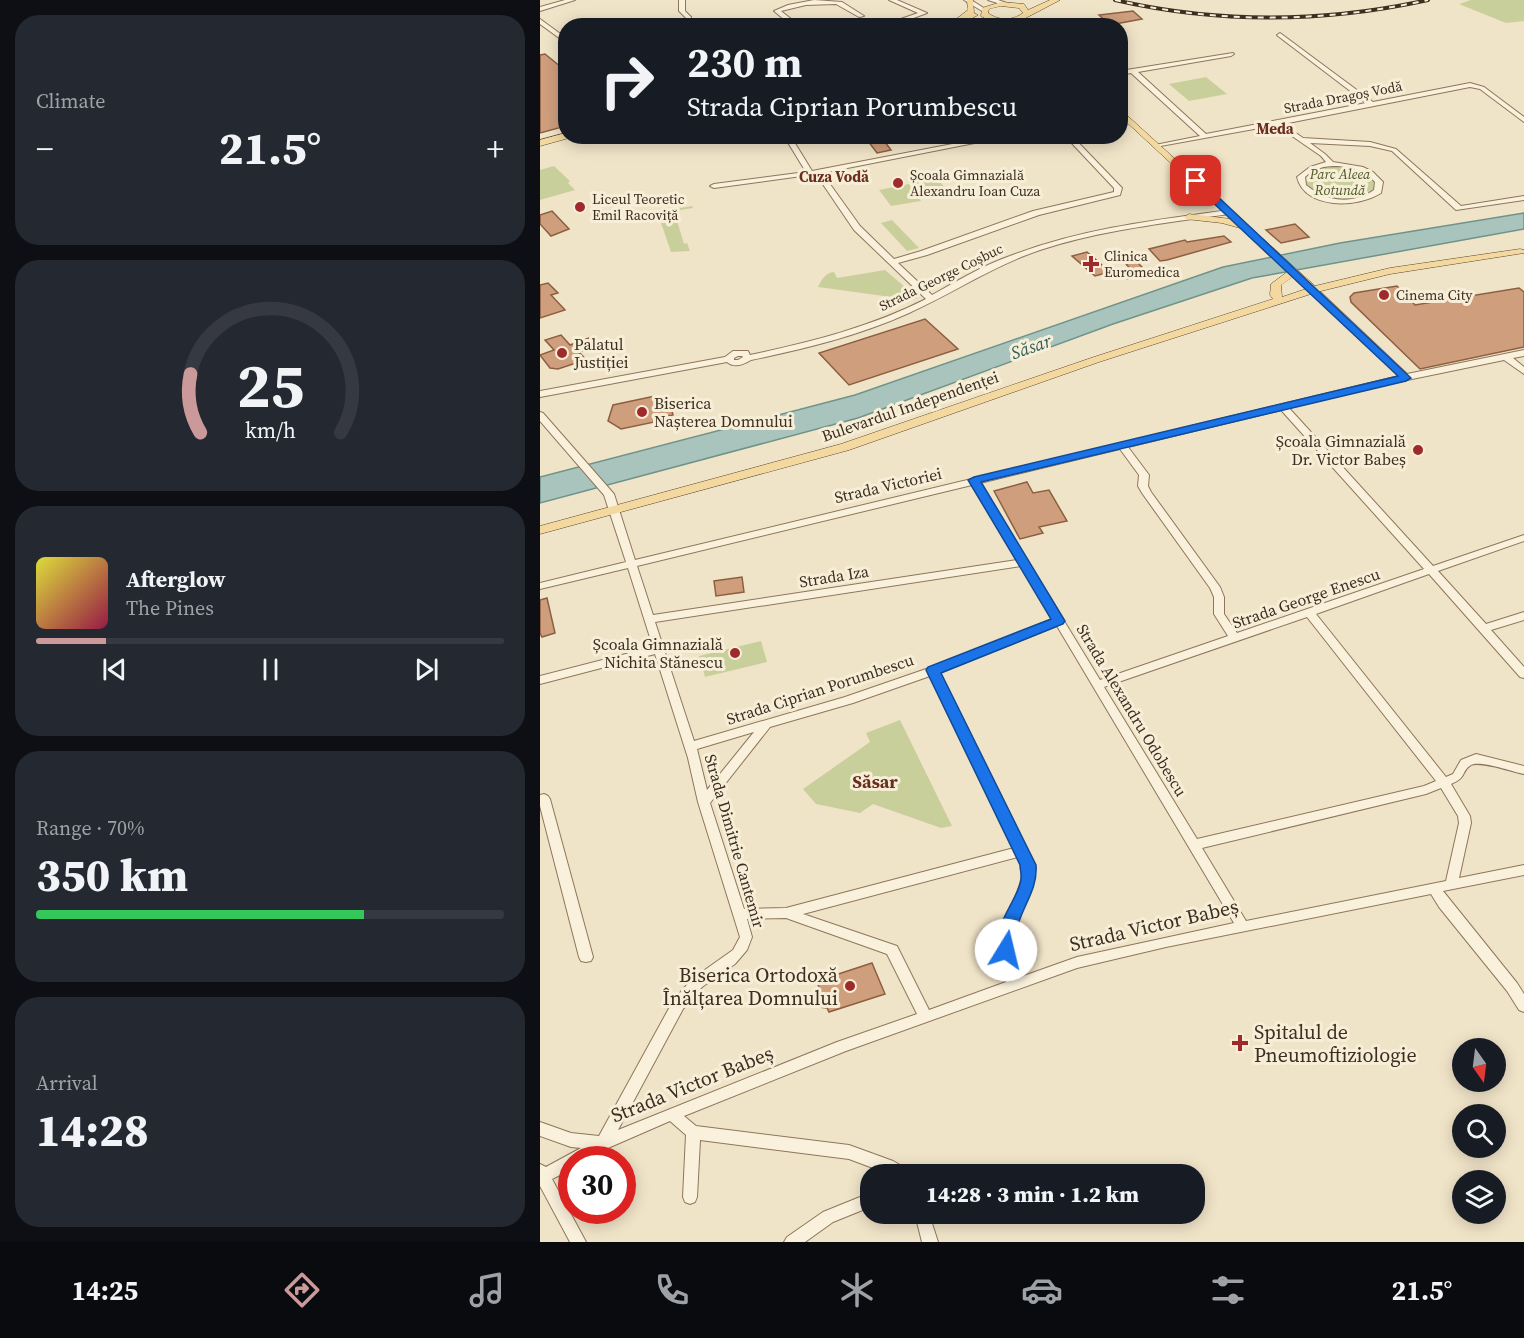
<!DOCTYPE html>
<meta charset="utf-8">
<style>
:root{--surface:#171b24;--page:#242831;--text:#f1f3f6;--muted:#9ea1a6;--line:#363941;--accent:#cc999b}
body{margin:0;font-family:"Source Serif 4",serif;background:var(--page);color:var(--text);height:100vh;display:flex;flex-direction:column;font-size:22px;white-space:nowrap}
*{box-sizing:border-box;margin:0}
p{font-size:20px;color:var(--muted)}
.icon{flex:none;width:33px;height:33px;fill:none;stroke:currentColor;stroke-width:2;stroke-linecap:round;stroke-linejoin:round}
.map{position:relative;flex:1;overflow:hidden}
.side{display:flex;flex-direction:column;gap:15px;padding:15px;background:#0d0f14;width:540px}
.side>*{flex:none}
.hud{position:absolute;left:18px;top:18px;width:570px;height:126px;border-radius:24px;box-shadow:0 3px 15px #0003;background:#171b24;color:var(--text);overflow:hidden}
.needle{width:39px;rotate:166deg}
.controls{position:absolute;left:912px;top:1038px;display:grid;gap:12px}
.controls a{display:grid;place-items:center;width:54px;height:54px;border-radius:50%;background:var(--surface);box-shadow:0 3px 15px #0003;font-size:30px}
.speed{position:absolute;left:18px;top:1146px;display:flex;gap:12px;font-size:30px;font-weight:700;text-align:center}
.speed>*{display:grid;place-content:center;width:78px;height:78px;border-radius:50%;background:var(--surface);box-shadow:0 3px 15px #0003;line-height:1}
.speed .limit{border:9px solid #d22;background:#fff;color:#111}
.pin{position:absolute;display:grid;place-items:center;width:51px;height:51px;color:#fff;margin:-26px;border-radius:12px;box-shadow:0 3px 9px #0006}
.me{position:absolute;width:66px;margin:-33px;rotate:9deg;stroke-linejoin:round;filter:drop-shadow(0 0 4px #0008)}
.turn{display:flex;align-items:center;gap:21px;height:126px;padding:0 30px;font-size:27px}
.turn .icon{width:78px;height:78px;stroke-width:2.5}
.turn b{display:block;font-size:42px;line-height:51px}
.big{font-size:45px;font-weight:800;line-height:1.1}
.side .tile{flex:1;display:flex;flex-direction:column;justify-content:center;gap:9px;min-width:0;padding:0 21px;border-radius:24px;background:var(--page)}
.side .dial{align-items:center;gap:0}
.dial svg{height:156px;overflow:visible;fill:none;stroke:var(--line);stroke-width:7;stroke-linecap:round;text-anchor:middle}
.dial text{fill:var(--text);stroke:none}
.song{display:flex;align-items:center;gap:18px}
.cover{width:72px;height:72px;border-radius:9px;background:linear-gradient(135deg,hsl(60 70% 55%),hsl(340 70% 35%))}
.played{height:6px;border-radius:3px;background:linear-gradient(90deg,var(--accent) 15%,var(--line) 15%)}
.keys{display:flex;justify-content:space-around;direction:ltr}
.heat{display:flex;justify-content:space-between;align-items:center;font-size:33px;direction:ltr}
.charge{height:9px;border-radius:4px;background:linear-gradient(90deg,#34c759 70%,var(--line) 0)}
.trip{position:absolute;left:320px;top:1164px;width:345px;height:60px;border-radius:24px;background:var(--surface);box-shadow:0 3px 15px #0003;font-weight:800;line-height:60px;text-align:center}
.menu{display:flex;height:96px;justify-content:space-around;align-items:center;background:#090b0e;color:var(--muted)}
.menu .icon{width:42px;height:42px}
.menu .selected{color:var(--accent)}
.menu b{font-size:27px;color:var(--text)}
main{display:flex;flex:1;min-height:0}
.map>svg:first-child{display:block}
</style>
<main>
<section class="side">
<div class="tile"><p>Climate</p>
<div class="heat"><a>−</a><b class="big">21.5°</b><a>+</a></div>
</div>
<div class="tile dial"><svg viewBox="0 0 100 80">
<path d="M14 69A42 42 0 1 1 86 69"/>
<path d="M14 69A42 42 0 0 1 9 39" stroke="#cc999b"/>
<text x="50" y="56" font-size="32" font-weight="700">25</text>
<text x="50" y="72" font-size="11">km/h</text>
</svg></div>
<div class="tile">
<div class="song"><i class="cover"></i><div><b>Afterglow</b><p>The Pines</p></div></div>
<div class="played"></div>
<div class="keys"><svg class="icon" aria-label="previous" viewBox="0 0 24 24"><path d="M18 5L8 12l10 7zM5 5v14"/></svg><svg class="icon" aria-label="pause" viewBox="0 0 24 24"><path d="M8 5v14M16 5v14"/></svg><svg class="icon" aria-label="next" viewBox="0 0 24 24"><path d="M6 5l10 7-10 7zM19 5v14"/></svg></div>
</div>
<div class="tile"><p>Range · 70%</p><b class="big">350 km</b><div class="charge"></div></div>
<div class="tile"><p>Arrival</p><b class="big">14:28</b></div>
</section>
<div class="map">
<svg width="984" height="1242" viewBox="0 0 984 1242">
<rect width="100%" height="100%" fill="#f0e4c8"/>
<path fill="#c9cf9b" d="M 931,0 L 984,0 L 984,21 L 966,23 L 919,4 Z
M 666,77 L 687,94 L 649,101 L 629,84 Z
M 797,165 L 815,168 L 833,176 L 837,187 C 818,208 789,199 767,188 L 763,177 L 775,168 Z
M 14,166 L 30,181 L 28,183 L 35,190 L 0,200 L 0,170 Z
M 394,173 L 407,191 L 382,196 L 369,178 Z
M 369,184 L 381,201 L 351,206 L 339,190 Z
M 152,206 L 153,208 L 134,211 L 144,244 L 147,243 L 150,251 L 131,252 L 118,214 L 127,210 Z
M 352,220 L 379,248 L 367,251 L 341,223 Z
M 345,270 L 378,298 L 373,300 L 278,287 C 282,279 285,273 294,272 L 297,278 Z
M 221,641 L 227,662 L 165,677 L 159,656 Z
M 360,720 L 412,826 L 401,828 L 333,804 L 320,813 L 276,804 L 263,789 L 330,742 L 326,733 Z"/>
<path fill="#a9c4bc" stroke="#6f938a" stroke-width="1.5" d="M 984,213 L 984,229 L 712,278 L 573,324 L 318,418 L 0,503 L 0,477 L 315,395 L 683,267 L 800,243 Z"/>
<path fill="#cf9f7d" stroke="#8d5f41" stroke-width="1.5" d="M 593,11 L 602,19 L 570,25 L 559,15 Z
M 5,54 L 26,71 L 26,126 L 0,133 L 0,55 Z
M 342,138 L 351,150 L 337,153 L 328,141 Z
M 12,211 L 29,229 L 11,236 L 0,224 L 0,215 Z
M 755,224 L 769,237 L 741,243 L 726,230 Z
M 684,236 L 691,242 L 627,260 L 620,261 L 609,249 L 645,240 L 647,242 Z
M 547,252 L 570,272 L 555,276 L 532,256 Z
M 596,261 L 609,274 L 587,279 L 581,273 L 592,271 L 586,264 Z
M 8,283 L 18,293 L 11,295 L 25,310 L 0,318 L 0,285 Z
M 857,286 L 875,305 L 979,288 L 984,292 L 984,347 L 880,369 L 811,302 L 810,297 L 814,293 Z
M 385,319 L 418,349 L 309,385 L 279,353 Z
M 21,335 L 30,345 L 52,337 L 59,345 L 39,352 L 49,363 L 43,365 L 36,363 L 18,369 L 10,368 L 0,355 L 14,350 L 5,340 Z
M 115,396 L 121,399 L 129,399 L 133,415 L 124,417 L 124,420 L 81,429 L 68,421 L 73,405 Z
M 487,482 L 493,493 L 509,490 L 527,521 L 499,527 L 503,533 L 480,539 L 454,491 Z
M 202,577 L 204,592 L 176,596 L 174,581 Z
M 7,598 L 15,633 L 2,637 L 0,633 L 0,600 Z
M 332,963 L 345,994 L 289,1012 L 287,1008 L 279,1007 L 275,995 L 280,991 L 277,981 Z"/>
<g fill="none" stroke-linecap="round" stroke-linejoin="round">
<defs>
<path id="minor" d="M 25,0 L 35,0 L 0,11 L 0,7 Z
M 139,0 L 145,0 L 145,11 L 151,17 L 151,19 L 147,19 L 139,11 Z
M 274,0 L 302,2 L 324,16 L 319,17 L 296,4 L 266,5 L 241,11 L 260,26 L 252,26 L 234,11 L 248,5 Z
M 349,0 L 357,0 L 387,13 L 352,26 L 341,26 L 378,13 Z
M 424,0 L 431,0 L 447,10 L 442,11 Z
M 448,0 L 458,0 L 470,4 L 467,6 Z
M 0,19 L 26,38 L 26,43 L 0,24 Z
M 740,33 L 833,102 L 930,83 L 944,87 L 984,117 L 984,122 L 940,89 L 930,87 L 743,124 L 763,138 L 830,142 L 856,149 L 921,206 L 984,196 L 984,200 L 916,210 L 852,151 L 830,146 L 770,143 L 785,154 L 793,162 L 823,167 L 833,172 L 843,182 L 841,193 C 818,208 765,210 757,177 L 770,167 L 786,162 L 781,156 L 736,125 L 615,147 L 615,145 L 660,136 L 591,73 L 580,75 L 580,71 L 693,53 L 694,54 L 691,56 L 598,72 L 666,134 L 826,103 L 738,36 L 737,35 ZM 797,166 C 812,167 825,170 835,182 L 834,190 C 813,205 786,202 766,185 L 765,177 C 774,168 784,166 797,166 Z
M 244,136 L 267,136 L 253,140 L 272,171 L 454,136 L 470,136 L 282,173 L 320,226 L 354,259 L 381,251 L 493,211 L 574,192 L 574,188 L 525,136 L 532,136 L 582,188 L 580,195 L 499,215 L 387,255 L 358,263 L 392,295 C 417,281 442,266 470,256 C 540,229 615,220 689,210 L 693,212 L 689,214 C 626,223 561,230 500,250 C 453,266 413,293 369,313 C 318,336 264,349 211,360 C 203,365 194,368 187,362 L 0,397 L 0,391 L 185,357 L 193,351 L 208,351 L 210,355 C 271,342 331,327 386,299 L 314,230 L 276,174 L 174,188 L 170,186 L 174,184 L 266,172 ZM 198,356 L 202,356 L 203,357 L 198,360 L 194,360 L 194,358 Z
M 770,288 L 776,288 L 867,374 L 984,350 L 984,356 L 973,358 L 984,367 L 984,374 L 964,360 L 848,384 L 749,408 L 893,566 L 984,535 L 984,541 L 898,571 L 946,624 L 984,612 L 984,620 L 951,630 L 984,667 L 984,678 L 980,677 L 889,574 L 776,614 L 906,777 L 913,774 L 921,760 L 936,754 L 984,766 L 984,774 C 973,772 940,760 931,765 C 921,771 927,778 911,784 L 930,816 L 931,823 L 919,878 L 984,865 L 984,875 L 903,891 L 977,983 L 984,994 L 984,1012 L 979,1010 L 967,991 L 899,907 L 891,894 L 626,947 L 537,968 L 306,1051 L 144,1116 L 156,1126 L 309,1145 L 353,1161 L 367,1169 L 369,1174 L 349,1174 L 309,1159 L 160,1140 L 157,1197 L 155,1202 L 150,1204 L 145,1202 L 143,1197 L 146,1135 L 130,1121 L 68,1148 L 48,1160 L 32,1160 L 32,1169 L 12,1179 L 46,1242 L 30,1242 L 0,1186 L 0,1164 L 6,1167 L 41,1148 L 31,1147 L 0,1136 L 0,1122 L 31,1133 L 59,1136 L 133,1001 L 152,979 L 193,950 L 200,937 L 158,802 L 148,758 L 115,654 L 0,684 L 0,676 L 113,647 L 88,568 L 0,589 L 0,583 L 86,562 L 64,495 L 0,421 L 0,412 L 3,413 L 74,494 L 95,560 L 859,376 L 770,292 ZM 741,410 L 884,569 L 697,633 L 684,614 L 684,597 L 680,587 L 611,492 L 608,486 L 609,475 L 588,447 ZM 580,449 L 599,475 L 598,486 L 602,493 L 670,588 L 674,597 L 674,614 L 688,636 L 560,680 L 440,483 ZM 432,485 L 477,560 L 113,615 L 97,566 ZM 481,566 L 513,619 L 389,668 L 305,697 L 154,741 L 115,622 ZM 767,617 L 896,781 L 884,786 L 657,839 L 564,687 ZM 517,626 L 694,923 L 537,957 L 478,978 C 475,963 470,947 474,932 C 479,907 494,892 494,865 L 399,673 ZM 390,676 L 474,848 L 246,908 L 204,909 L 170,803 L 230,727 L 313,703 ZM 214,732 L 167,790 L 157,749 ZM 901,788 L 918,816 L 919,823 L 906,881 L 706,921 L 662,848 L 886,794 ZM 478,857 C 491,883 466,906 461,931 C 457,948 463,966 466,982 L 389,1010 L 357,946 L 263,914 ZM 246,918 L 347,954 L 377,1014 L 297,1042 L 78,1130 L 143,1009 L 162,987 L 195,964 L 207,950 L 212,937 L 207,919 Z
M 4,794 L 8,796 L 10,799 L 53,957 L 51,961 L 46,962 L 41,961 L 39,957 L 0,806 L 0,795 Z
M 330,1193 L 330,1207 L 293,1222 L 265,1242 L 244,1242 L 247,1237 L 283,1212 Z
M 375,1214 L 389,1214 L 398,1242 L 382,1242 Z"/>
<path id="major" d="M 427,0 L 433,0 L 434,13 L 438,15 L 425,22 L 452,22 L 441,16 L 442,8 L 461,2 L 484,4 L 488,10 L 510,0 L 520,0 L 480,21 L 461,23 L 461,26 L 424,26 L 424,23 L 418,26 L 407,26 L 428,10 ZM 461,6 L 479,8 L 483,13 C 472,21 459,21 448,13 L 449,9 Z
M 580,109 L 775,286 L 850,268 L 980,249 L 984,250 L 984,253 L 850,274 L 777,292 L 559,362 L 309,450 L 0,534 L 0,526 L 301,444 L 551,358 L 733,299 L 730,295 L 731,284 L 747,272 L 700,228 L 682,223 L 646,219 L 644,217 L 649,214 L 691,219 L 580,116 ZM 753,277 L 766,289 L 742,297 L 741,285 Z
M 26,133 L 26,136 L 29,138 L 0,146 L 0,140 Z"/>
</defs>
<use href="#minor" stroke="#8d765c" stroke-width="2"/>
<use href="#major" stroke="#5b4430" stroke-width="1"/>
<use href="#minor" fill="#faf1dc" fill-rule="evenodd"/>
<use href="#major" fill="#f3d9a0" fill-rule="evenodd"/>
<defs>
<path id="rail" d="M 575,0 C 680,24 783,23 888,0"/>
</defs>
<use href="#rail" stroke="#3d2e20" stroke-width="4"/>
<use href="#rail" stroke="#f7eed8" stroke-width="2" stroke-dasharray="6" stroke-linecap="butt"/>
</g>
<path fill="#1a73e8" stroke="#114b97" stroke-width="1.5" d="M 652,179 L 659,179 L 871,378 L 866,381 L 441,482 L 525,621 L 523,624 L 401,673 L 496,865 C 498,891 481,907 476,932 C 474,940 476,947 472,955 L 466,957 L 461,955 C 448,929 477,903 481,880 C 482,875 480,870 480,865 L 386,670 L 388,667 L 511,619 L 428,480 L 434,477 L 858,376 L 652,183 Z"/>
<g fill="#9e2a2b" stroke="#f7eed8" stroke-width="2">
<circle cx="358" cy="183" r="6"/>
<circle cx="40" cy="207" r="6"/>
<path d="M548 255h6v6h6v6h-6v6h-6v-6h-6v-6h6z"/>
<circle cx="844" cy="295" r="6"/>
<circle cx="22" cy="353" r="6"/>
<circle cx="102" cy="412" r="6"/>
<circle cx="878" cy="450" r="6"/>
<circle cx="195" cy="653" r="6"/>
<circle cx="310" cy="986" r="6"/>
<path d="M697 1034h6v6h6v6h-6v6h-6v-6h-6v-6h6z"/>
</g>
<g text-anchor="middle" stroke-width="6" stroke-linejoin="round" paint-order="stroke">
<g font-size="14" fill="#3d2e20" stroke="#f7eed8">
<text transform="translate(803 97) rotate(-11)" y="5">Strada Dragoș Vodă</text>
<text transform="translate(401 277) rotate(-26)" y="5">Strada George Coșbuc</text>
</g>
<g font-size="14" font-style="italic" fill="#4d5a26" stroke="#f7eed8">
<text x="800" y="179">Parc Aleea<tspan x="800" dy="16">Rotundă</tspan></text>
</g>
<g font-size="14" fill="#3d2e20" stroke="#f7eed8" text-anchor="start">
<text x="370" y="180">Școala Gimnazială<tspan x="370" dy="16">Alexandru Ioan Cuza</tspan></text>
<text x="52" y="204">Liceul Teoretic<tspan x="52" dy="16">Emil Racoviță</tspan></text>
<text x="564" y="261">Clinica<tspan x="564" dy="16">Euromedica</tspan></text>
<text x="856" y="300">Cinema City</text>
</g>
<g font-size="15" font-weight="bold" fill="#6b2e1e" stroke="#f7eed8">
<text x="735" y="134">Meda</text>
<text x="294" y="182">Cuza Vodă</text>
</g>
<g font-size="16" fill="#3d2e20" stroke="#f7eed8" text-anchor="start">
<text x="34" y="350">Palatul<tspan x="34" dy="18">Justiției</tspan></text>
<text x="114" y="409">Biserica<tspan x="114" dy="18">Nașterea Domnului</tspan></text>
<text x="866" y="447" text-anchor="end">Școala Gimnazială<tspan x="866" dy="18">Dr. Victor Babeș</tspan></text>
<text x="183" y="650" text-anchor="end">Școala Gimnazială<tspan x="183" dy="18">Nichita Stănescu</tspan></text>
</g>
<g font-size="16" fill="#3d2e20" stroke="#f7eed8">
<text transform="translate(370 406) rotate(-19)" y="6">Bulevardul Independenței</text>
<text transform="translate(348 485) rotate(-13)" y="6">Strada Victoriei</text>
<text transform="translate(294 576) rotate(-9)" y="6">Strada Iza</text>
<text transform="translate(766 598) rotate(-19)" y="6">Strada George Enescu</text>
<text transform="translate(280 689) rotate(-18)" y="6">Strada Ciprian Porumbescu</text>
<text transform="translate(592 710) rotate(59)" y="6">Strada Alexandru Odobescu</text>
<text transform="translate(195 841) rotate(74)" y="6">Strada Dimitrie Cantemir</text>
</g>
<g font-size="18" font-style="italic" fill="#2f5d5a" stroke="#f7eed8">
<text transform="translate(491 347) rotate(-19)" y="6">Săsar</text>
</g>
<g font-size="18" font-weight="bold" fill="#6b2e1e" stroke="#f7eed8">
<text x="335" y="788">Săsar</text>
</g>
<g font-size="20" fill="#3d2e20" stroke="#f7eed8">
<text transform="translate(614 925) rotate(-13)" y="7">Strada Victor Babeș</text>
<text transform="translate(152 1084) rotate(-22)" y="7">Strada Victor Babeș</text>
</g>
<g font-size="20" fill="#3d2e20" stroke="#f7eed8" text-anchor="end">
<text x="298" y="982">Biserica Ortodoxă<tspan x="298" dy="23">Înălțarea Domnului</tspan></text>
<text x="714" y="1039" text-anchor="start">Spitalul de<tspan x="714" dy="23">Pneumoftiziologie</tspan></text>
</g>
</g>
</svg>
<div class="controls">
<a><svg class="needle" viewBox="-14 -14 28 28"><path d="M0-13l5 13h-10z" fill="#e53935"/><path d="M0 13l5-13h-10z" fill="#9ea1a6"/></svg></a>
<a><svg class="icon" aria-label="search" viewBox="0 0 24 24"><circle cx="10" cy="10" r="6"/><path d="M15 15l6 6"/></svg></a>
<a><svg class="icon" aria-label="layers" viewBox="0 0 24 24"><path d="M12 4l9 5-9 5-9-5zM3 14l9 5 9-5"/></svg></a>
</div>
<div class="speed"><div class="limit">30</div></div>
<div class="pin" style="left:656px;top:181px;background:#d93025"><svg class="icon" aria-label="arrive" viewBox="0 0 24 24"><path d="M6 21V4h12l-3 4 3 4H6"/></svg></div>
<svg class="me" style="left:466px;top:950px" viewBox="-20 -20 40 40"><circle r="19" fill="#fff"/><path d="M0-13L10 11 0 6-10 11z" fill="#1a73e8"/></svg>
<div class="trip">14:28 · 3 min · 1.2 km</div>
<div class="hud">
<div class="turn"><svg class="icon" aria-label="right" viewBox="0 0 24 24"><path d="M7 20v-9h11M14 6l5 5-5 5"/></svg><div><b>230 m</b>Strada Ciprian Porumbescu</div></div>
</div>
</div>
</main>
<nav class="menu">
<b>14:25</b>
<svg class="icon selected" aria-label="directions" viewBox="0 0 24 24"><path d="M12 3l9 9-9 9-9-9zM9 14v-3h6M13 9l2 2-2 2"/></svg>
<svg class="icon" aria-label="music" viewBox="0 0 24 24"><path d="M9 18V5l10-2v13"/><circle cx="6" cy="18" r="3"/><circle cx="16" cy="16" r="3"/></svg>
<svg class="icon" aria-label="phone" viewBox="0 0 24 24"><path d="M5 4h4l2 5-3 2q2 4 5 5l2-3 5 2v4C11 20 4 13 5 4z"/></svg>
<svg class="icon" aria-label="climate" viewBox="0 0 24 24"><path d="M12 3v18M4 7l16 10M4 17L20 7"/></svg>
<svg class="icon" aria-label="car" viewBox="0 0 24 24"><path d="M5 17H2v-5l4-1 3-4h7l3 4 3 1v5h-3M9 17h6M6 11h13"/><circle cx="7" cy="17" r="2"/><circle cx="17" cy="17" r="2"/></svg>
<svg class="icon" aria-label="filters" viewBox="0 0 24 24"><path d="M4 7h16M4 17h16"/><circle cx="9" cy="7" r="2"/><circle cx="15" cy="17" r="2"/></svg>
<b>21.5°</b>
</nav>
